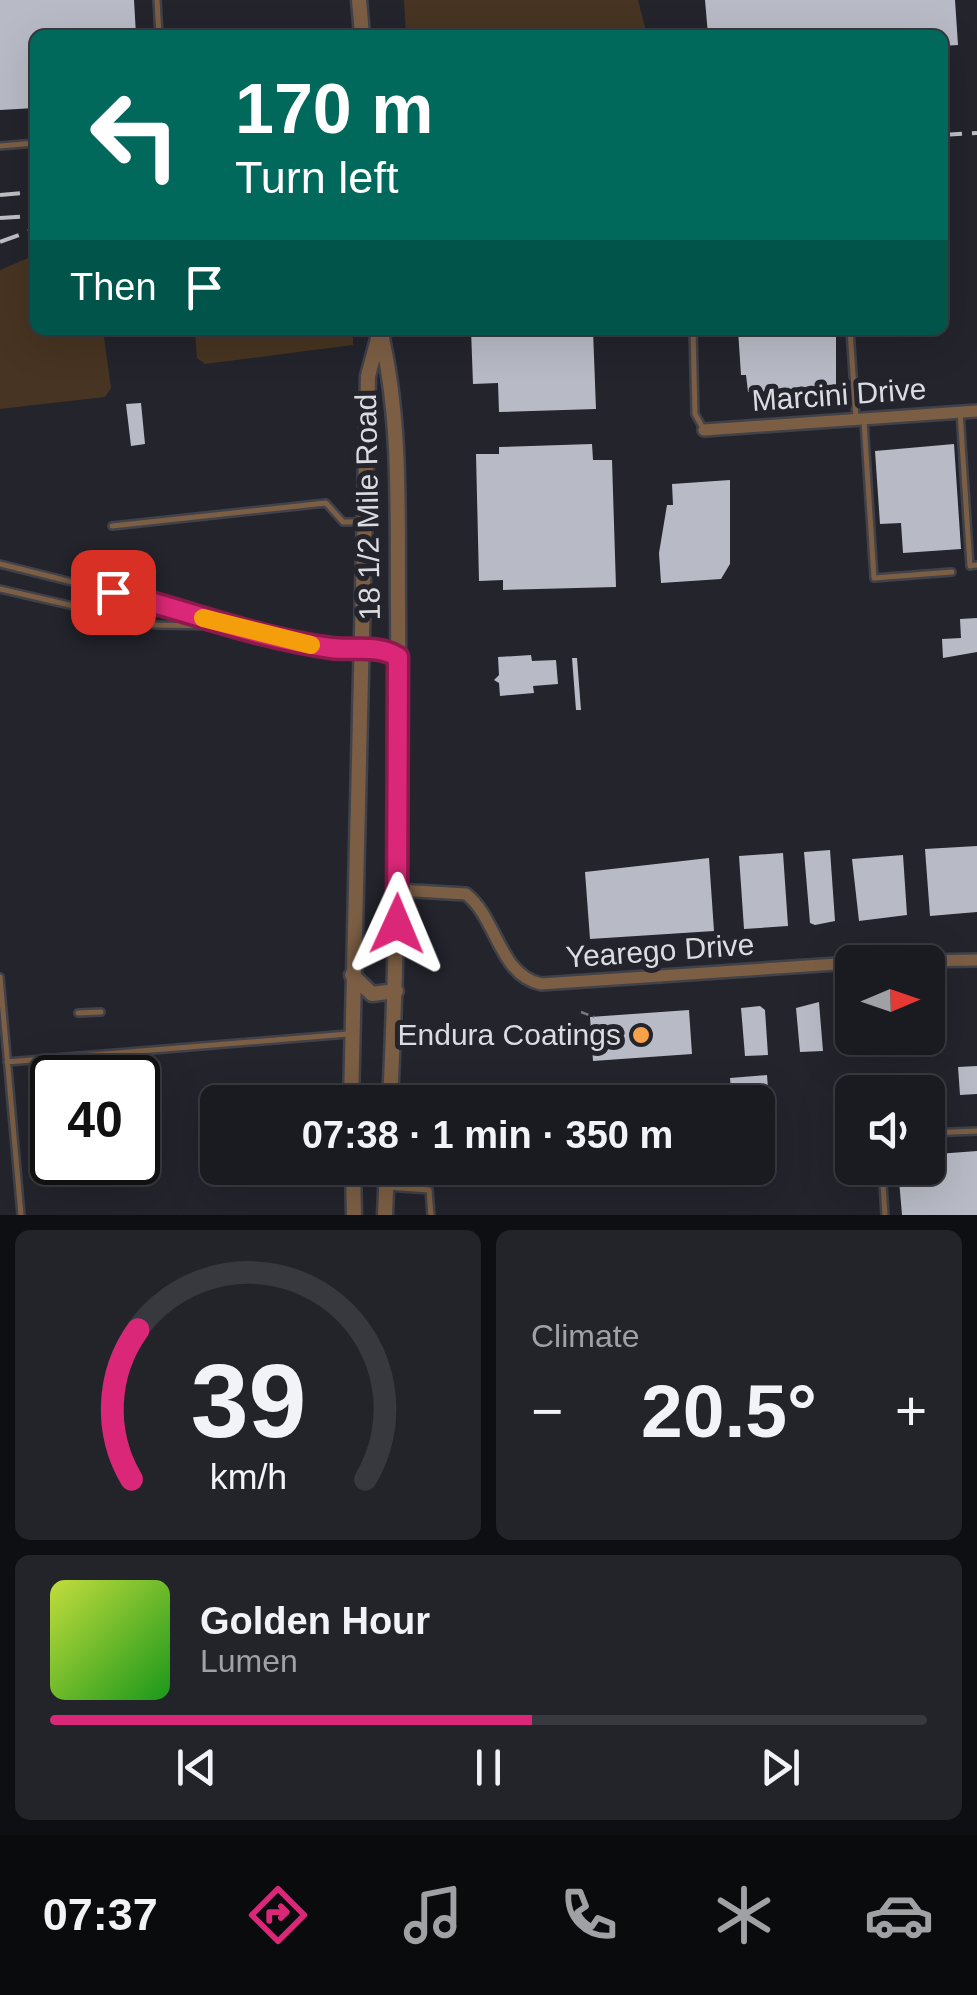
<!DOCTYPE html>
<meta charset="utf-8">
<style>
:root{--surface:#1a1b21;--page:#23242a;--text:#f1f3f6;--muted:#9fa1a5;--line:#38393f;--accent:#db2777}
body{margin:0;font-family:Helvetica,sans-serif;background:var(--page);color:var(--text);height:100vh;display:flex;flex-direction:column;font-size:38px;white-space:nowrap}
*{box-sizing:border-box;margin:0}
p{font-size:32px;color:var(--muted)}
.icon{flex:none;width:55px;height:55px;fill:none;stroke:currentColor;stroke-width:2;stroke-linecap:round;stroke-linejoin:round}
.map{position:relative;height:1215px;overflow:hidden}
.sheet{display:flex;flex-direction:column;gap:15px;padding:15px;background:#0e0f12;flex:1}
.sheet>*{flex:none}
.banner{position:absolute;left:30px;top:30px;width:918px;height:305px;border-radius:15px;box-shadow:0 10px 40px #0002,0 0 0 2px var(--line);background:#00695c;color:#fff;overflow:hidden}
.needle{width:65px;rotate:88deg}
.controls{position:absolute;left:835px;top:945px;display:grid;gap:20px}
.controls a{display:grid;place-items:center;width:110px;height:110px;border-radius:15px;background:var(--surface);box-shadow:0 10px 40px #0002,0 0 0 2px var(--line);font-size:50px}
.speed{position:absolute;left:30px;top:1055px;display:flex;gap:20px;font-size:50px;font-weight:700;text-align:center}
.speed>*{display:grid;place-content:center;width:130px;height:130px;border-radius:50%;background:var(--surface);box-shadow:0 10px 40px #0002,0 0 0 2px var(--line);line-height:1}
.speed .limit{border:5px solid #111;border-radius:15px;background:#fff;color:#111}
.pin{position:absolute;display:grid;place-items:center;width:85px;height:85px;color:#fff;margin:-42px;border-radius:20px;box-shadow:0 5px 15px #0006}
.me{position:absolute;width:110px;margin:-55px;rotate:1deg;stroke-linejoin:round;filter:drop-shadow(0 0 8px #0008)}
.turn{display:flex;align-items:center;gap:35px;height:210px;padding:0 40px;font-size:45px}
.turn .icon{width:130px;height:130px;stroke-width:2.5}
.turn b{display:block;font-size:70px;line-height:85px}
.then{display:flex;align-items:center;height:95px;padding:0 40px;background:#0003;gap:20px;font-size:38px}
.big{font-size:75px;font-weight:600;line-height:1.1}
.sheet .card{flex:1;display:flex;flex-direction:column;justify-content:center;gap:15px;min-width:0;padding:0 35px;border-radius:15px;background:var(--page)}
.sheet .dial{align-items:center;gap:0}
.dial svg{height:260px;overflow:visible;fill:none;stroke:var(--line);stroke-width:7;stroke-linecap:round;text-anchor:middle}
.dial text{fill:var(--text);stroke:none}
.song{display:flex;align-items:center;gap:30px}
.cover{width:120px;height:120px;border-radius:15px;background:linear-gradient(135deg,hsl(70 70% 55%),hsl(120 70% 35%))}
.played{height:10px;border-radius:5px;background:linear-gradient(90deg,var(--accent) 55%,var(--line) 55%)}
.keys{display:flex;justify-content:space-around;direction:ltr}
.heat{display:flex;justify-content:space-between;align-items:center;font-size:55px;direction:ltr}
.sheet .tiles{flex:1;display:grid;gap:15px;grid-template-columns:1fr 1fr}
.card:last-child{grid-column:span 2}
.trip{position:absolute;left:200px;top:1085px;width:575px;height:100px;border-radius:15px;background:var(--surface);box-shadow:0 10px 40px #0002,0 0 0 2px var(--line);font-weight:600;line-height:100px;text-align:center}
.dock{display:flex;height:160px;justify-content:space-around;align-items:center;background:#0a0b0d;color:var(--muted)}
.dock .icon{width:70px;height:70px}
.dock .selected{color:var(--accent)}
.dock b{font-size:45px;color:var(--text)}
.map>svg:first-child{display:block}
</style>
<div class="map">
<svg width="977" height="1215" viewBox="0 0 977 1215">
<rect width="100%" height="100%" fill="#23242c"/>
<path fill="#473422" d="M 404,0 L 638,0 L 647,35 L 406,35 Z
M 35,255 L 35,330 L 103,330 L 111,388 L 105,397 L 0,409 L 0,270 Z
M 195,330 L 353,330 L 353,345 L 205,364 L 197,358 Z"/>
<path fill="#b8bbc5" d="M 0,0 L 134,0 L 136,35 L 35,35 L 35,108 L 0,110 Z
M 705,0 L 955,0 L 958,45 L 942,46 L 942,35 L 708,35 Z
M 471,330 L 593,330 L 596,409 L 499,412 L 498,383 L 473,384 Z
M 738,330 L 836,330 L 836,389 L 748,392 L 746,375 L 741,375 Z
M 141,403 L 145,444 L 131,446 L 126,404 Z
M 592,444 L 593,460 L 612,460 L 616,587 L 503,590 L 503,580 L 479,581 L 476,454 L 499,454 L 499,447 Z
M 954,444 L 961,549 L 903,553 L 901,523 L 880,524 L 875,451 Z
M 730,480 L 730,564 L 721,579 L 661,583 L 659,553 L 667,505 L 673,505 L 672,484 Z
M 977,618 L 977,652 L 943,658 L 942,639 L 961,638 L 960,619 Z
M 531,655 L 532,661 L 556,660 L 558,684 L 533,686 L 534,693 L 500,696 L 499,683 L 494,680 L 499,675 L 498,657 Z
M 572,658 L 577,658 L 581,710 L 576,710 Z
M 977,846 L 977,912 L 930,916 L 925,849 Z
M 830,850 L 835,921 L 815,925 L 810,923 L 804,852 Z
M 783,853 L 788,926 L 744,929 L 739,856 Z
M 903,855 L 907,915 L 859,921 L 852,859 Z
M 709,858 L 714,931 L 590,939 L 585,872 Z
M 844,1000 L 852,1000 L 852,1038 L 928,1038 L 928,1044 L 844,1050 Z
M 819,1002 L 823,1051 L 800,1052 L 796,1008 Z
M 760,1006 L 765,1010 L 768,1055 L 745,1056 L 741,1008 Z
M 689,1010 L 692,1054 L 593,1061 L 590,1017 Z
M 977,1066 L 977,1094 L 960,1095 L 958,1067 Z
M 767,1075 L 772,1145 L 758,1146 L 758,1102 L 732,1102 L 730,1078 Z
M 704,1096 L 704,1102 L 655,1102 L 655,1100 Z
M 977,1151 L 977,1215 L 902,1215 L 898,1168 L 928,1168 L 938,1163 L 937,1154 Z"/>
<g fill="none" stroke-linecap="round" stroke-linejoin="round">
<defs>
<path id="service" d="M 157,0 L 159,35
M 0,146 L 35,143
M 693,330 L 695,414 L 704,430
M 850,330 L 856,418
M 960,412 L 970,566 L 977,565
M 864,421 L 874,578 L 952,572
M 112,526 L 326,503 L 343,522 L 361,522
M 0,564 L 160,604 L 225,626 L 356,650
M 0,589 L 156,625 L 217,626
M 0,977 L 21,1215
M 78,1013 L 101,1012
M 7,1062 L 348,1034
M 928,1133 L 977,1131
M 882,1168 L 885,1215
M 387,1187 L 429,1190 L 431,1215"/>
<path id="minor" d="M 704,430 L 977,411
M 398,890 L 466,894 C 497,918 499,975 541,984 L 852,963
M 858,962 L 977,960"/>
<path id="tertiary" d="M 359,0 L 362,35
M 380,330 C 402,420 397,516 398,609 C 399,774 398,938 390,1102
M 360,651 L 382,649 L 398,657
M 352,975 L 372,994 L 396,991
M 351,1102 L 368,376 L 379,335
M 353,1168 L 354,1215
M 385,1215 L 387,1168"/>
</defs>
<use href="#service" stroke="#404149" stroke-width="10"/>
<use href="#minor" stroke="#404149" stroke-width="16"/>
<use href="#tertiary" stroke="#404149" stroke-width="19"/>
<path stroke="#77787f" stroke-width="2.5" stroke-dasharray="8 5" stroke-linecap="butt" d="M 581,1012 L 594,1017
M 424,1097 L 425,1102
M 428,1168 L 429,1181
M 545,1168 L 545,1171"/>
<use href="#service" stroke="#7b5e44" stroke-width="5"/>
<use href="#minor" stroke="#7b5e44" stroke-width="11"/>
<use href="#tertiary" stroke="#7b5e44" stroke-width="14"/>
<path stroke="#bfc0c5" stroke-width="4" stroke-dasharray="20 10" stroke-linecap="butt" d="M 942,135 L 977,133
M 0,195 L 35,192
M 0,218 L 35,216
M 0,242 L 35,229"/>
</g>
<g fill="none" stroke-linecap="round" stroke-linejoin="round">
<defs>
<path id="route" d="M 113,592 C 186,610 256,638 331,648 C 354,651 378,644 398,657 L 397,924"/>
</defs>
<use href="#route" stroke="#8e194d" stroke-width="25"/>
<use href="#route" stroke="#db2777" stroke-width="18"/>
<path stroke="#f59e0b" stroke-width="18" d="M 203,618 L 311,645"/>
</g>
<circle fill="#f7a149" stroke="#23242c" stroke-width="4" cx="641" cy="1035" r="10"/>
<g text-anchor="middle" stroke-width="10" stroke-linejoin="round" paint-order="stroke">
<g font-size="30" fill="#dbdce1" stroke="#23242c">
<text transform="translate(839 395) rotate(-4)" y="10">Marcini Drive</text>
<text transform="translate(368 507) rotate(-91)" y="10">18 1/2 Mile Road</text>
<text transform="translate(660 951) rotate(-4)" y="10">Yearego Drive</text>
</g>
<g font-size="30" fill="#dbdce1" stroke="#23242c" text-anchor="end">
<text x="621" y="1045">Endura Coatings</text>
</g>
</g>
</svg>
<div class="controls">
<a><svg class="needle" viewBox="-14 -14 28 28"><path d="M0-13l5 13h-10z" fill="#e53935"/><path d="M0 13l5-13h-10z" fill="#9fa1a5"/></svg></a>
<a><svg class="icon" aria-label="sound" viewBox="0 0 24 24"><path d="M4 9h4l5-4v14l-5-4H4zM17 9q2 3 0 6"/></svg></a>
</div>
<div class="speed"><div class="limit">40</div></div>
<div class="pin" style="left:113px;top:592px;background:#d93025"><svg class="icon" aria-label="arrive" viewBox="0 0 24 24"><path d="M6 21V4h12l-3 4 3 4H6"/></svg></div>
<svg class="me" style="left:397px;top:924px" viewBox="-20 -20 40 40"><path d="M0-17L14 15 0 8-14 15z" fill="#db2777" stroke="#fff" stroke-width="4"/></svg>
<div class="trip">07:38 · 1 min · 350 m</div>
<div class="banner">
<div class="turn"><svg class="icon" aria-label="left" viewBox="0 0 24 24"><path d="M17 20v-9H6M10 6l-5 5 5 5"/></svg><div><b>170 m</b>Turn left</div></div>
<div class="then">Then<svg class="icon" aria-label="arrive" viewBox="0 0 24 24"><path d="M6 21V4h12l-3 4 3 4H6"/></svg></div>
</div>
</div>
<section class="sheet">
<div class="tiles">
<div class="card dial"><svg viewBox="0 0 100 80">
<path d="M14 69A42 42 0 1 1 86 69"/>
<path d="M14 69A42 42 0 0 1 16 23" stroke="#db2777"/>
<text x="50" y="56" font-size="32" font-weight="700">39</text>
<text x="50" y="72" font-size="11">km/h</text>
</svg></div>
<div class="card"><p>Climate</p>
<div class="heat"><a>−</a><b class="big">20.5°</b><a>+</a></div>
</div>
<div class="card">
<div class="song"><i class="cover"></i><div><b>Golden Hour</b><p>Lumen</p></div></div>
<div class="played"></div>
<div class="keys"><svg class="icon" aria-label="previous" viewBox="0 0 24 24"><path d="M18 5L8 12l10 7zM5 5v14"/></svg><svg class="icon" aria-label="pause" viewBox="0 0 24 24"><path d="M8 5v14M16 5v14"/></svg><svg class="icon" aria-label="next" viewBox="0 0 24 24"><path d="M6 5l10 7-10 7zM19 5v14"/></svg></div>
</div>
</div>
</section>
<nav class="dock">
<b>07:37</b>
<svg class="icon selected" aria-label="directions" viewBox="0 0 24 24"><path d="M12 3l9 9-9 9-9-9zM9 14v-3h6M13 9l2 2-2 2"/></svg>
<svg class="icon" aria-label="music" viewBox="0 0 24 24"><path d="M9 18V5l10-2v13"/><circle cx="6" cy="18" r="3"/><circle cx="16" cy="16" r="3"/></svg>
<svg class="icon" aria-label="phone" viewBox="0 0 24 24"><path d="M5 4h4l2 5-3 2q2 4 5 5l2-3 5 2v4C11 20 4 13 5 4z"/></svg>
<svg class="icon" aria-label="climate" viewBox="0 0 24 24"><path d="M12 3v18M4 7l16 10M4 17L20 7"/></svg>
<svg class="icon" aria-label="car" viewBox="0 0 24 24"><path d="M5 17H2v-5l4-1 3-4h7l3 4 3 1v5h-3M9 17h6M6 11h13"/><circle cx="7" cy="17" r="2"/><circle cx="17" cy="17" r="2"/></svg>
</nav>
